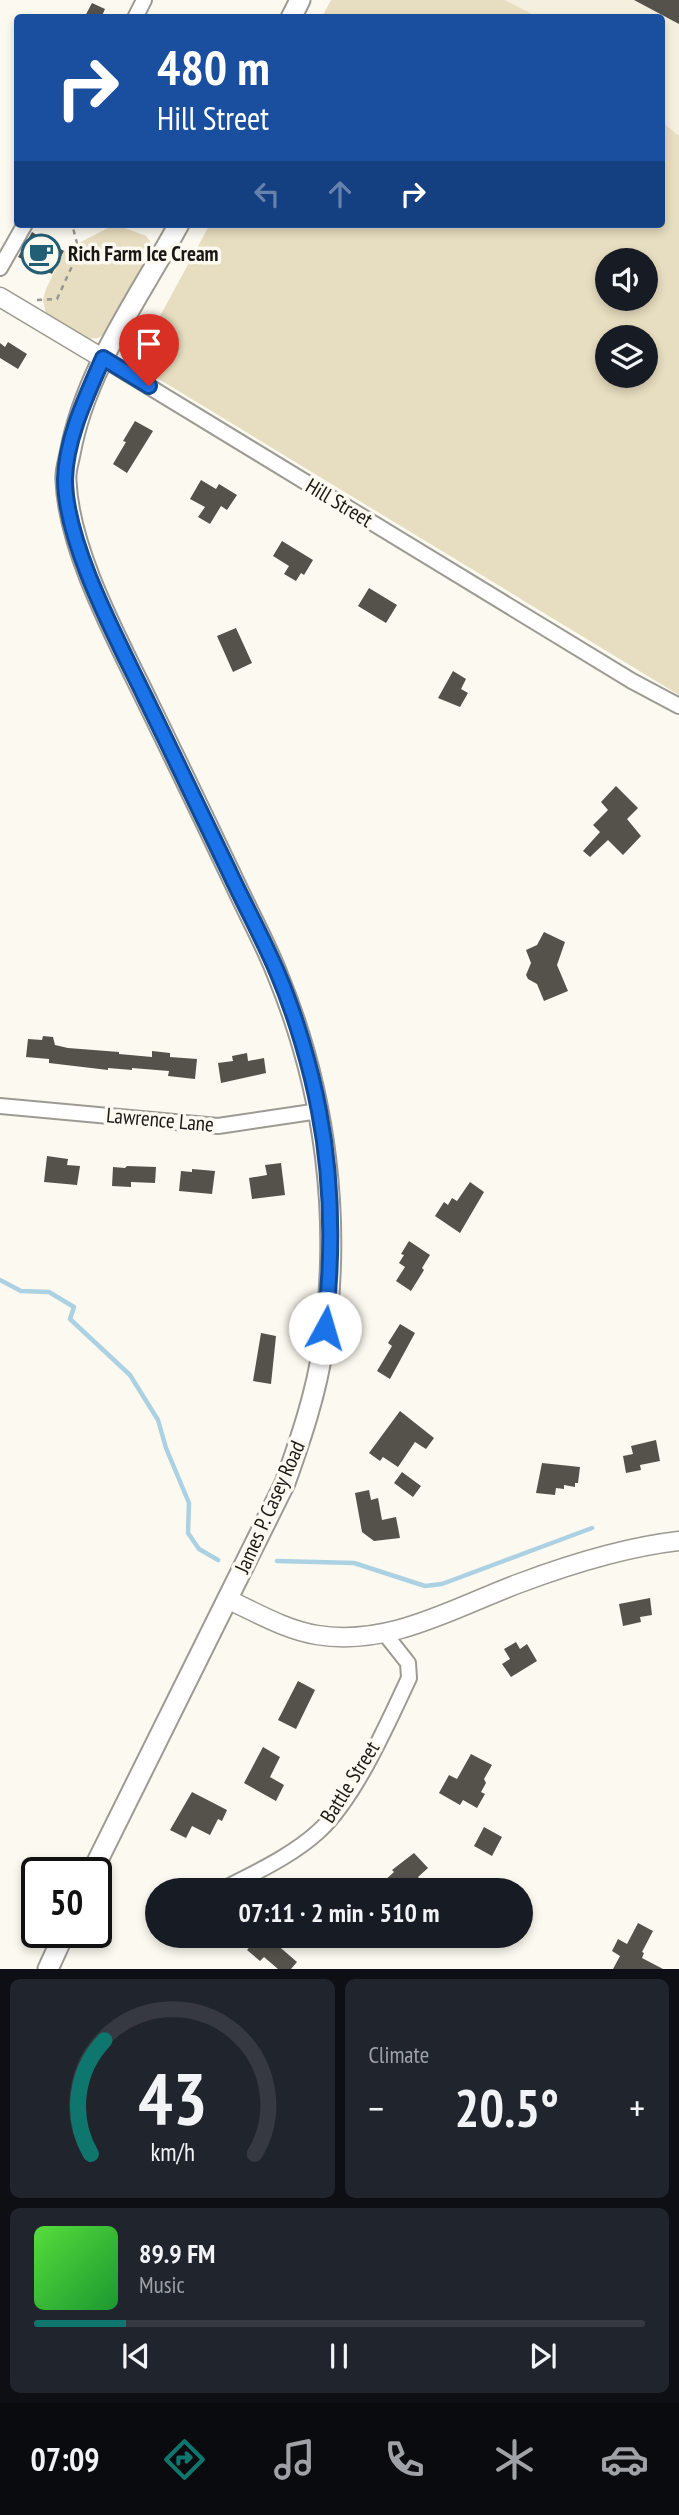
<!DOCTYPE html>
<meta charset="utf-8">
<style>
:root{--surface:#171b24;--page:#20242c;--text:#f1f3f6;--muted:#9ea1a6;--line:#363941;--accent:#0f766e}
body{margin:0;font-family:"PT Sans Narrow",sans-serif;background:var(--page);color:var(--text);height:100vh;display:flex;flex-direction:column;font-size:26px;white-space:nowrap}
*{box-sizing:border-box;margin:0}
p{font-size:23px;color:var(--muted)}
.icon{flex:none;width:38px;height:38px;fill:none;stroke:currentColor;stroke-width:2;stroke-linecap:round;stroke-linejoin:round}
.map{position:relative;height:1969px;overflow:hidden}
.side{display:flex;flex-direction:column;gap:10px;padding:10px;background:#0d0f14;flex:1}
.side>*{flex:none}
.hud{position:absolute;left:14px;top:14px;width:651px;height:214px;border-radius:7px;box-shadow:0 4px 10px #0003;background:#1a4fa0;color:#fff;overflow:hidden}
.controls{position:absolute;left:595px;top:248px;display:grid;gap:14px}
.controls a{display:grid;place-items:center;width:63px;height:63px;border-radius:50%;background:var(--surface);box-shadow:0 4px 10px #0003;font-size:35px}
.speed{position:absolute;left:21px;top:1857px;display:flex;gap:14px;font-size:35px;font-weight:700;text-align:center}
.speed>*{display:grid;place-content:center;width:91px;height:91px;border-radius:50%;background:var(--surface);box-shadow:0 4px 10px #0003;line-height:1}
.speed .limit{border:4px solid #111;border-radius:10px;background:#fff;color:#111}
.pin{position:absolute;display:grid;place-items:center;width:60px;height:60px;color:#fff;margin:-72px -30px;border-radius:50% 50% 50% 0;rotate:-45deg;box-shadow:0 0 7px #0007}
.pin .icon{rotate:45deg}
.me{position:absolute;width:77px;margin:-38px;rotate:6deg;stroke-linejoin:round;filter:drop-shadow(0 0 5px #0008)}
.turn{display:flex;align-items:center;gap:24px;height:147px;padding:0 28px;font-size:32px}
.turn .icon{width:91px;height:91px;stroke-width:2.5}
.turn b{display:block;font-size:49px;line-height:60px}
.lanes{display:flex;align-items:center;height:66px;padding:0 28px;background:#0003;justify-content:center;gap:35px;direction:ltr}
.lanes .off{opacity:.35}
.big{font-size:52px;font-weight:800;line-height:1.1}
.side .card{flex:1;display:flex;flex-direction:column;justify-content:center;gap:10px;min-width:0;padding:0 24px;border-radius:10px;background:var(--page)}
.side .dial{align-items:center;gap:0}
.dial svg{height:182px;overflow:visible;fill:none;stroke:var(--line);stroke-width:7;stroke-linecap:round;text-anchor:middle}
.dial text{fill:var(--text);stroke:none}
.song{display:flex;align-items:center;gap:21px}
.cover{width:84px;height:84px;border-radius:10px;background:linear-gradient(135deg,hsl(110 70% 55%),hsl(130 70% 35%))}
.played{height:7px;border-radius:4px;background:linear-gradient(90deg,var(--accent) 15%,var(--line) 15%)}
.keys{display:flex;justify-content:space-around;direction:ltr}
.heat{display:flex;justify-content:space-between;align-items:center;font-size:38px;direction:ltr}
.side .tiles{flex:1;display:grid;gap:10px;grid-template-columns:1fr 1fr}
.card:last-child{grid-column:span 2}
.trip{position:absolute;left:145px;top:1878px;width:388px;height:70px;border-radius:35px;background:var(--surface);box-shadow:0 4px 10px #0003;font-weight:800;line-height:70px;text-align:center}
.tabs{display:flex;height:112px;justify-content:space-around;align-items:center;background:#090b0e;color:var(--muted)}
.tabs .icon{width:49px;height:49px}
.tabs .active{color:var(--accent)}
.tabs b{font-size:32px;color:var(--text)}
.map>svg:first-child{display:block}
</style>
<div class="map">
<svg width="679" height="1969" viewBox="0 0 679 1969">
<rect width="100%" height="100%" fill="#fcf9f0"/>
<path fill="#f5efdf" d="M 505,0 L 679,0 L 679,136 L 662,122 L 662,18 L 538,17 Z"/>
<path fill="#e7ddc0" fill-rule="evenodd" d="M 331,0 L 505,0 L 538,17 L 322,17 Z
M 662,122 L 679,136 L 679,695 L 134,364 L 210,224 L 662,224 ZM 607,261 L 646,261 L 646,299 L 607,299 ZM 607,338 L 646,338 L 646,376 L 607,376 Z
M 122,227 L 146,236 L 154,246 L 108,332 L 98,338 L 87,339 L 46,314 L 43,300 L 46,289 L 65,250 L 108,228 Z"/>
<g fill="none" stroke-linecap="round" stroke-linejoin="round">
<path stroke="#abd1e3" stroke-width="4.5" d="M 0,1280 L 21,1291 L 49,1292 L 74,1307 L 70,1319 L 130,1375 L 158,1420 L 166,1448 L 189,1503 L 188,1533 L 199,1549 L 218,1560
M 277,1561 L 354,1563 L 425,1586 L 442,1584 L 592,1528"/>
</g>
<path fill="#55524b" d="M 634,0 L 679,0 L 679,24 Z
M 92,3 L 105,9 L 101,18 L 84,18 Z
M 32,232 L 64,251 L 52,274 L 18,257 Z
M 8,342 L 27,354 L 18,369 L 0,358 L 0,343 L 5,347 Z
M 135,421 L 153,431 L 127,473 L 113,464 L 126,442 L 123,441 Z
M 201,480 L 216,489 L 219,484 L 237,495 L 227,510 L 221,506 L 210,524 L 198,517 L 205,507 L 190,499 Z
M 282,541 L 313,560 L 304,575 L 301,573 L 296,581 L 284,574 L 289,566 L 273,556 Z
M 369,588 L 397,605 L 386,623 L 358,606 Z
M 236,628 L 252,663 L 233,672 L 217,636 Z
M 453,671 L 466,679 L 461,689 L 468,693 L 460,707 L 438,698 Z
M 616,786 L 638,808 L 627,819 L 641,836 L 623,855 L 608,840 L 590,857 L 583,851 L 600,832 L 593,825 L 608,810 L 601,802 Z
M 544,932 L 565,942 L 557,965 L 568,991 L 544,1001 L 537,984 L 528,979 L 526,975 L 531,963 L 526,950 L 537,945 Z
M 43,1036 L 53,1037 L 55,1045 L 68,1048 L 119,1052 L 119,1054 L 152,1057 L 152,1051 L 170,1053 L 170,1057 L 197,1059 L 195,1079 L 168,1076 L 169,1071 L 132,1068 L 132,1070 L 108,1068 L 108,1070 L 49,1063 L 49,1059 L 26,1057 L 28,1039 L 42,1040 Z
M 247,1053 L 248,1061 L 264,1058 L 266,1073 L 221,1083 L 218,1063 L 233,1061 L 232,1056 Z
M 47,1156 L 68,1159 L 67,1165 L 80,1166 L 77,1185 L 44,1182 Z
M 281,1163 L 285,1195 L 252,1199 L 249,1178 L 267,1175 L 265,1165 Z
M 127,1166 L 156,1167 L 155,1183 L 131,1182 L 131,1187 L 112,1186 L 113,1167 L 125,1168 Z
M 192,1169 L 215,1171 L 212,1194 L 179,1191 L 181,1171 L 192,1172 Z
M 470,1182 L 484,1192 L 460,1233 L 435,1216 L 444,1202 L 448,1205 L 452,1198 L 457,1201 Z
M 409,1241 L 430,1255 L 422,1268 L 424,1270 L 411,1291 L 396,1281 L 405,1267 L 399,1263 L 404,1255 L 401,1254 Z
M 400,1324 L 415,1333 L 390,1379 L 377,1371 L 392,1346 L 388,1343 Z
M 261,1333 L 276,1336 L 271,1384 L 253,1381 Z
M 400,1411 L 434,1438 L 426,1449 L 415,1442 L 398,1467 L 383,1457 L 380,1461 L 369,1453 Z
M 656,1440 L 660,1461 L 640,1465 L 641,1470 L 626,1473 L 623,1456 L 633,1454 L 631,1446 Z
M 542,1463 L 580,1467 L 578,1483 L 575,1483 L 575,1487 L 564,1485 L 564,1489 L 556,1488 L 555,1495 L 536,1493 Z
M 402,1472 L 421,1486 L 413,1497 L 394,1483 Z
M 369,1490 L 371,1500 L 378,1498 L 382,1520 L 396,1517 L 400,1538 L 374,1541 L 362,1532 L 355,1493 Z
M 650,1598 L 652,1615 L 640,1617 L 641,1622 L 623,1626 L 619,1604 Z
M 516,1642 L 520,1649 L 527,1644 L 537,1661 L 511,1677 L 502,1664 L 510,1659 L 504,1649 Z
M 298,1681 L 315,1690 L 296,1729 L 278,1720 Z
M 263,1747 L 280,1757 L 270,1777 L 284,1785 L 276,1801 L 244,1783 Z
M 471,1754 L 492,1765 L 484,1779 L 486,1783 L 481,1792 L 485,1794 L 477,1808 L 463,1800 L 460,1805 L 439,1793 L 449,1775 L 457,1779 Z
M 192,1792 L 227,1810 L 222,1821 L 218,1819 L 210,1835 L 192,1826 L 186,1838 L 170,1830 Z
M 484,1827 L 502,1837 L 492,1856 L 474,1846 Z
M 414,1853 L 428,1868 L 418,1877 L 421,1880 L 411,1889 L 404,1882 L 395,1890 L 391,1890 L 383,1882 L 394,1872 L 392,1870 Z
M 638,1923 L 653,1931 L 642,1952 L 644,1953 L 642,1958 L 663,1969 L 613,1969 L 620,1956 L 612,1951 L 618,1939 L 627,1944 Z
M 259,1936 L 271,1936 L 277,1940 L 275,1943 L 297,1962 L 291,1969 L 278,1969 L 264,1957 L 260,1961 L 247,1950 Z"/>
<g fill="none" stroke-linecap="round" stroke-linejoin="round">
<defs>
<path id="minor" d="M 135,18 L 144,0
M 0,268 L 25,224
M 102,358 L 632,681 L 679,706
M 0,1106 L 218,1126 L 319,1111
M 222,1890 C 254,1873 292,1856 319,1831 C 355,1798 388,1723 409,1678 L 408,1663 L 385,1634"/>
<path id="tertiary" d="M 0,297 L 102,358
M 229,1600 C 257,1613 286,1630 317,1635 C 390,1647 455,1607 520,1583 C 571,1564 625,1547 679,1541"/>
<path id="secondary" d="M 291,18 L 300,0
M 92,1872 L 285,1483 C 301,1438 316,1394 323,1347 C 342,1221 326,1093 278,976 C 267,947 251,918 238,890 C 209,829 180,768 150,707 C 119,642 69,553 66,481 C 65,472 68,463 70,454 C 85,370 139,298 179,224
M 48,1969 L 65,1932"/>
</defs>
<use href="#minor" stroke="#9c9a92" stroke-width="18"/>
<use href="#tertiary" stroke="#9c9a92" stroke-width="21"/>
<use href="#secondary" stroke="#9c9a92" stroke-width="23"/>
<path stroke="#989690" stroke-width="2.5" stroke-dasharray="5 5" stroke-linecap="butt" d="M 37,300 L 57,299 L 79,251 L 72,224"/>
<use href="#minor" stroke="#fff" stroke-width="14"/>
<use href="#tertiary" stroke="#fff" stroke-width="18"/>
<use href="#secondary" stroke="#fff" stroke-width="19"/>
</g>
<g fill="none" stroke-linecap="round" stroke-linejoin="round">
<defs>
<path id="route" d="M 149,386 L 103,358 C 87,395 66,438 65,479 C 65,543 117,639 145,697 C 173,754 200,811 228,869 C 244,904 263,938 278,974 C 295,1014 311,1068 319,1111 C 333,1183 333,1255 325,1328"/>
</defs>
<use href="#route" stroke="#114b97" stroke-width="18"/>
<use href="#route" stroke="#1a73e8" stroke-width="12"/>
</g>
<defs>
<symbol id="cafe-ring" viewBox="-11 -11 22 22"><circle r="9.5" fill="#fcf9f0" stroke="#235e77" stroke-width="1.5"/><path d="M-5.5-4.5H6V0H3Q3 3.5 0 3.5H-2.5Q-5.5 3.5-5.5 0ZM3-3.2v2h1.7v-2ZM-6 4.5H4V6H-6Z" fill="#235e77"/></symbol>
</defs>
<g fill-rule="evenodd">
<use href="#cafe-ring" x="19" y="232" width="44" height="44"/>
</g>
<g text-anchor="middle" stroke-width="7" stroke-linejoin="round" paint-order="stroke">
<g font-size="21" font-weight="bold" fill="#191815" stroke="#fcf9f0" text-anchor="start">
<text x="68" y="261">Rich Farm Ice Cream</text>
</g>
<g font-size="21" fill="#191815" stroke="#fcf9f0">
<text transform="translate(339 503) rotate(31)" y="7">Hill Street</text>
<text transform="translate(160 1120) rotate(5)" y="7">Lawrence Lane</text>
<text transform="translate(270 1507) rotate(-66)" y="7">James P. Casey Road</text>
<text transform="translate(350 1782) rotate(-58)" y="7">Battle Street</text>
</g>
</g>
</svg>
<div class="controls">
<a><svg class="icon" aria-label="sound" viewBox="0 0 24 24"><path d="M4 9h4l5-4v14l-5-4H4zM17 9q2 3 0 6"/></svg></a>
<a><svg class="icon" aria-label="layers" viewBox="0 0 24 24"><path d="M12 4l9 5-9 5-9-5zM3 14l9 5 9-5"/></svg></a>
</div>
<div class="speed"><div class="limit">50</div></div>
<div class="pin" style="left:149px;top:386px;background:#d93025"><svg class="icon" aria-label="arrive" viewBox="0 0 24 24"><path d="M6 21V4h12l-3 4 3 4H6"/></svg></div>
<svg class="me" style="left:325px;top:1328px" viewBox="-20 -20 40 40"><circle r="19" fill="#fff"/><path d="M0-13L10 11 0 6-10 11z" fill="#1a73e8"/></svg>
<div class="trip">07:11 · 2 min · 510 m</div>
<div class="hud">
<div class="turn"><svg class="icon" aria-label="right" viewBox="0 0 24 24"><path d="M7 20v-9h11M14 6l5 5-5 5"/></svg><div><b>480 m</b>Hill Street</div></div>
<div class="lanes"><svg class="icon off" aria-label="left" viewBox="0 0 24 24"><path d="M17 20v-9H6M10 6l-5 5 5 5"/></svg><svg class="icon off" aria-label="ahead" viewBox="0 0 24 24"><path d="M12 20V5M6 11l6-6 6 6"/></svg><svg class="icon" aria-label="right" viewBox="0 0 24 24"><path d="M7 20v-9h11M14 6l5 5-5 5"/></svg></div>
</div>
</div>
<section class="side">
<div class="tiles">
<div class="card dial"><svg viewBox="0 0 100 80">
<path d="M14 69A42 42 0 1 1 86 69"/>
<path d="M14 69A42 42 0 0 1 20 19" stroke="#0f766e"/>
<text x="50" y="56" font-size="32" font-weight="700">43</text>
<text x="50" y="72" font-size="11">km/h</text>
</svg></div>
<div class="card"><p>Climate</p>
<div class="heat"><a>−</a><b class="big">20.5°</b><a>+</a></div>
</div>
<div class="card">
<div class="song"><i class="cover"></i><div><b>89.9 FM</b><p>Music</p></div></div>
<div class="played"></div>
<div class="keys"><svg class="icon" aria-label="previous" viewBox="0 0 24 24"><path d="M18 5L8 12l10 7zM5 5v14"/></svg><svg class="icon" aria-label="pause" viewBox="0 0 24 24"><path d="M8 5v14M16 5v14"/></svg><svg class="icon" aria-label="next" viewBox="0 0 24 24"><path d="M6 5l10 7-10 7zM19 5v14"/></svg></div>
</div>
</div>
</section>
<nav class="tabs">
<b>07:09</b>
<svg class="icon active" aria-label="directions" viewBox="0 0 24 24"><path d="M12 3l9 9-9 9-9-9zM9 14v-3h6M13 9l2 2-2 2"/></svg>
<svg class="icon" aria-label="music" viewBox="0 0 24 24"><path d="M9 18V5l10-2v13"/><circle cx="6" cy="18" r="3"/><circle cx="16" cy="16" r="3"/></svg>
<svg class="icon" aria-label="phone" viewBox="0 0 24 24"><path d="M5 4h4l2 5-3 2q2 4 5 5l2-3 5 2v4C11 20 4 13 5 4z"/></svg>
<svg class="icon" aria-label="climate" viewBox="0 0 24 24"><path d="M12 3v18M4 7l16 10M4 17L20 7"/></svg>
<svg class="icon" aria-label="car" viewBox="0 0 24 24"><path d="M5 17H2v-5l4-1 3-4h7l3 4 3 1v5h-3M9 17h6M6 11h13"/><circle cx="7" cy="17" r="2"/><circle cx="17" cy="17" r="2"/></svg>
</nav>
